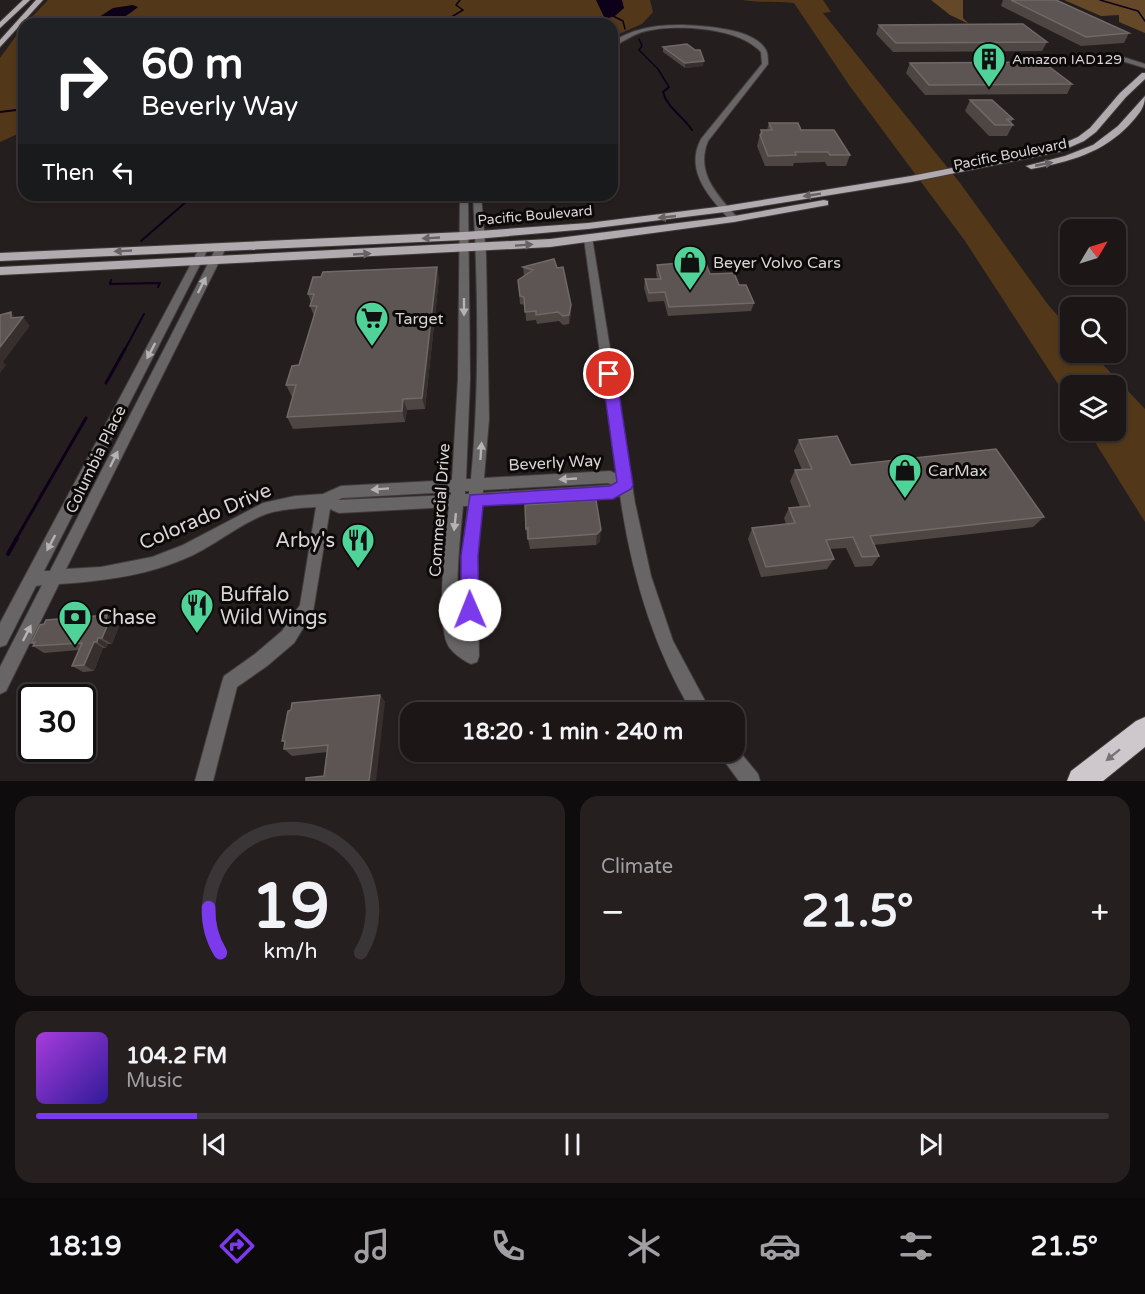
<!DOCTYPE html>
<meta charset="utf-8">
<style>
:root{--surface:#1c1617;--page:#251f20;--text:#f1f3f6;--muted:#a09fa1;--line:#3a3536;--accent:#7c3aed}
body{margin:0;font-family:"Varela Round",sans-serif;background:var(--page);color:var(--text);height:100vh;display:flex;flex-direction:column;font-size:22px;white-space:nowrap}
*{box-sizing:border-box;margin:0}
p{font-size:20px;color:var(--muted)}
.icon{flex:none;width:33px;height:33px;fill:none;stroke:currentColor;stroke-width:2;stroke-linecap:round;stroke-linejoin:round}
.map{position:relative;height:781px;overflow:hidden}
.sheet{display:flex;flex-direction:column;gap:15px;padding:15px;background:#0f0c0d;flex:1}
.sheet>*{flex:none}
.hud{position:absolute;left:18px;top:18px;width:600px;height:183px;border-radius:18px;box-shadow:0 2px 4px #0004,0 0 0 2px var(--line);background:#202124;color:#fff;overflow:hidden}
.needle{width:39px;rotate:52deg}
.controls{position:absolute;left:1060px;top:219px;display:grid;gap:12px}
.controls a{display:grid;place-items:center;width:66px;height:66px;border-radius:12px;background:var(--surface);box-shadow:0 2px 4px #0004,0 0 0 2px var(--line);font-size:30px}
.speed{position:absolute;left:18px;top:684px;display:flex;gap:12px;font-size:30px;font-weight:700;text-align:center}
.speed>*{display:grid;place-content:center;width:78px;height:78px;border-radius:50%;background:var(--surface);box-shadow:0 2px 4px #0004,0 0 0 2px var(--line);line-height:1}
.speed .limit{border:3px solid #111;border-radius:9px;background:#fff;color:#111}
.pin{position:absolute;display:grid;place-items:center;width:51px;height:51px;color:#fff;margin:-26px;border:3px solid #fff;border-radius:50%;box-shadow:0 2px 6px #0007}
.me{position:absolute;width:66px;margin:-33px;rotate:359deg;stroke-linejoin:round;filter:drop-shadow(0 0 4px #0008)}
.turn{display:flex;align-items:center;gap:21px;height:126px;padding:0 24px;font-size:27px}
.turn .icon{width:78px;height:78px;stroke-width:2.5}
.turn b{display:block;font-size:42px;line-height:51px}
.then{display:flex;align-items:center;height:57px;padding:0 24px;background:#0003;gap:12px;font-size:22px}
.big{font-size:45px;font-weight:800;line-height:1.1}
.sheet .widget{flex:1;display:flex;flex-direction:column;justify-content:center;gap:9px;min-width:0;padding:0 21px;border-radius:18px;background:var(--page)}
.sheet .dial{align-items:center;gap:0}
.dial svg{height:156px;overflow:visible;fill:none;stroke:var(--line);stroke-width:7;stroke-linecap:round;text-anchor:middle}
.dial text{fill:var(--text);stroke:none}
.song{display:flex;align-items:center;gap:18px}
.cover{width:72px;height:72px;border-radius:9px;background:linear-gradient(135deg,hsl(280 70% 55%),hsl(250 70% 35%))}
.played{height:6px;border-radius:3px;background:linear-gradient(90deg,var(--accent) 15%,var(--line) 15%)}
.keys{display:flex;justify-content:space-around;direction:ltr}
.heat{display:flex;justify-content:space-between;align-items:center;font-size:33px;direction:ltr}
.sheet .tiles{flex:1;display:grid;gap:15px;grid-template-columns:1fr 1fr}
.widget:last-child{grid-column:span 2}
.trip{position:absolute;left:400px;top:702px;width:345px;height:60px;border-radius:18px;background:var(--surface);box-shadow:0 2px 4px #0004,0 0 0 2px var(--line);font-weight:800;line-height:60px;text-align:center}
.tabs{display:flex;height:96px;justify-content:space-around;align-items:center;background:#0b0909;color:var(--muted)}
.tabs .icon{width:42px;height:42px}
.tabs .active{color:var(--accent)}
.tabs b{font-size:27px;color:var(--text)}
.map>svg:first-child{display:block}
</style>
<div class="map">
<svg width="1145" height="781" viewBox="0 0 1145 781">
<rect width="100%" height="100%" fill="#251e1f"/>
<path fill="#523818" d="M 48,0 L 650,0 L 653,12 L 642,24 L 612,37 L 612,24 L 25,24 Z
M 742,0 L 823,0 L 831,12 L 823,13 L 960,183 L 1049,306 L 1071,330 L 1071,352 L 1092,353 L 1145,409 L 1145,522 L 1088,431 L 1116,430 L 1116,386 L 1071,386 L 1071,404 L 965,241 L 849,85 L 794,3 C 776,1 760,3 742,0 Z
M 24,25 L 24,131 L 0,142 L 0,58 Z"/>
<path fill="#654827" d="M 931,0 L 963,0 L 963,18 L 969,24 L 950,15 Z
M 1064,0 L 1145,0 L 1145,33 L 1119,22 L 1119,15 L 1101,16 Z"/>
<path fill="#0d0019" d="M 596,0 L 622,0 L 624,8 L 615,16 L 605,19 Z
M 133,5 L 138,7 C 120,23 104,24 81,24 L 96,19 L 113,8 Z
M 363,17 L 379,19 L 372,24 L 298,24 L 320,19 Z"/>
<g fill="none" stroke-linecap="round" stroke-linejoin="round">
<path stroke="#0d0019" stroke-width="1.5" d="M 1100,0 L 1138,11 L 1145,21
M 613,16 L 623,21 L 625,29
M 452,24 L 454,23 L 448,19 L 463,10 L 456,5 L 460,0
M 639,39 L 642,46 L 639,50 L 658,69 L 669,87 L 666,90"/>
<path stroke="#0d0019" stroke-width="2" d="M 668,88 L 663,92 C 667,108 683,116 692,130
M 0,112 L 24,109
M 141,241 L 194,195
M 111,280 L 110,284 L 160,283 L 158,287
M 124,351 L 144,314"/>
<path stroke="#0d0019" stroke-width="3" d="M 106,383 L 125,349
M 16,539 L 86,418"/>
<path stroke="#0d0019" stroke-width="4" d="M 8,554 L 17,538"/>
<defs>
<path id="minor" d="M 682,25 C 704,26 754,28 766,50 C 768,54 768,60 768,64 L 708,141 C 695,172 717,195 737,217 L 737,221 L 731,221 C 710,198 684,171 701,139 L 762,64 L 761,52 C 738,27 677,24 646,31 C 633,34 623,42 612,47 L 612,42 C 634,28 656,25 682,25 Z
M 1099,56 L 1123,57 L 1145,64 L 1145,68 L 1122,61 L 1097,59 L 1096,58 Z
M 460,195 L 468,195 L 470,379 L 466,479 L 471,479 C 480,385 478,289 473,195 L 481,195 L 486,255 L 489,419 L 484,478 L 610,471 L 617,474 L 584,239 L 589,236 L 592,237 L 635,503 L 651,576 L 673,641 L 711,712 L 692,712 C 652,645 631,572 620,495 L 613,498 L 482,505 L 477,556 L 479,656 L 477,662 L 471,664 C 464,661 454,654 449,647 C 435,626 446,534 449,507 L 339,513 L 330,509 L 313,612 L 294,643 L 267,666 L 237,687 L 213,781 L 195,781 L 222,682 L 224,676 L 255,654 L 282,631 L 300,605 L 316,507 C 300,508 281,509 266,514 C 240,524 218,543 193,555 C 151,575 105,581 59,584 L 6,691 L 0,694 L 0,667 L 42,585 L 36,586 L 6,645 L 0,647 L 0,623 L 200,247 L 203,246 L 208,249 L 44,571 L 50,571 L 216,248 L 221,245 L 226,248 L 66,569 L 101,567 L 152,557 L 183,545 L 263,503 L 295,496 L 323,494 L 341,486 L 452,480 L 458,379 ZM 608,483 L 613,485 L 483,493 L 483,490 ZM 465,491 L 469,491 L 469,494 L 465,494 ZM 451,492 L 451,495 L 338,500 L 342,498 ZM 463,506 L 468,506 L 463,556 L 463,637 C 453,594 459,549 463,506 Z
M 735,746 L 758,774 L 760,781 L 739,781 L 722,758 L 719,752 L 735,752 Z"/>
<path id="major" d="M 23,0 L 30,0 L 0,28 L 0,22 Z
M 36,0 L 43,0 L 0,47 L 0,40 Z
M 1142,73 L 1145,73 L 1145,79 L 1126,97 L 1096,132 L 1084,141 L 1059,152 L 911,182 L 725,212 L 588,229 L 464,240 L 0,261 L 0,253 L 464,232 L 588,223 L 725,206 L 911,176 L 1053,148 L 1078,137 L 1090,128 L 1120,93 Z
M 1145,96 C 1145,108 1138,115 1130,124 C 1103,153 1069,162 1031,169 L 1026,166 L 1065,156 L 1093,145 L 1118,126 Z
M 824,200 L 828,201 L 828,205 L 734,222 L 550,247 L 0,275 L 0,267 L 550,239 L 734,216 Z"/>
<path id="highway" d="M 1145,717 L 1145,747 L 1103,781 L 1067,781 L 1071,771 L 1136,721 Z"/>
</defs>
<use href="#minor" stroke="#423b3c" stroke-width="2"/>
<use href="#major" stroke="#423b3c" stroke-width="2"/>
<use href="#highway" stroke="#423b3c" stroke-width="2"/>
<use href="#minor" fill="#686567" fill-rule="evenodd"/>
<use href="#major" fill="#b1abaf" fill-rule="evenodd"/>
<use href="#highway" fill="#cec7cc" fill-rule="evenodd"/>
</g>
<path fill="#4d4643" d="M 1003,0 L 1056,0 L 1129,33 L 1124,43 L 1081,46 L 1001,6 Z
M 879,25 L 1047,42 L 1042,51 L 893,52 L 876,34 Z
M 663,47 L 703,66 L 685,68 L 663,52 Z
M 910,63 L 1072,84 L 1067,94 L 925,95 L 906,73 Z
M 970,100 L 1013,119 L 1011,123 L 1013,125 L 1007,136 L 989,136 L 965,111 Z
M 769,123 L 801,130 L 850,155 L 846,166 L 827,166 L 825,162 L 794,163 L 793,166 L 765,166 L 757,146 L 761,130 L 767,130 Z
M 554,259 L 571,305 L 571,314 L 569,324 L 563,325 L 559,321 L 537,324 L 536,320 L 526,321 L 525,305 L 520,304 L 518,280 L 524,276 L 523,267 Z
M 657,265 L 710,274 L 739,285 L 754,303 L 751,311 L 668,316 L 664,301 L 648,302 L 644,288 L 645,279 L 657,279 L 656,273 Z
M 439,278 L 425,409 L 407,410 L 405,422 L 293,429 L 287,417 L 293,397 L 292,397 L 286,385 L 299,365 L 314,316 L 310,306 L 311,302 L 308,294 Z
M 799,440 L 851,465 L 1044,517 L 1033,527 L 874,545 L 879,556 L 872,566 L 855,567 L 846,548 L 829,549 L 834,559 L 827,569 L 761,577 L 748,539 L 752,528 L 786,524 L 784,518 L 789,508 L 800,507 L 790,481 L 795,470 L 802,470 L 794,451 Z
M 596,500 L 600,541 L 596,545 L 530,549 L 528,539 L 527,539 L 526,529 Z
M 117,622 L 116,624 L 119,626 L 112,644 L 108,644 L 106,648 L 103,648 L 94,671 L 83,672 L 72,666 L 79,650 L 44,653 L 33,646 L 34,645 L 31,643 Z
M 380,695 L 385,702 L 324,776 L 327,752 L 292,756 L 284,749 L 285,743 L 282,741 Z"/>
<path fill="#362f2e" d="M 704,61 L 703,66 L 685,68 L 685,63 Z
M 437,267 L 439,278 L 425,409 L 422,398 Z
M 571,305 L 571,314 L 569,324 L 569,315 Z
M 11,312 L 18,321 L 23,317 L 30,326 L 3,362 L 6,365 L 0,373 L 0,347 L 11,318 Z
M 403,399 L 407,410 L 405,422 L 402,411 Z
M 601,530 L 600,541 L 596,545 L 597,534 Z
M 107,615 L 117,622 L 116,624 L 119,626 L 112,644 L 102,638 L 106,620 Z
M 98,638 L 108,644 L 106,648 L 97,642 Z
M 94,642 L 103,648 L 94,671 L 84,665 Z
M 380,695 L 385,702 L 376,781 L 369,781 Z"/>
<path fill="#5c5553" stroke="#6f6967" stroke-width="1.5" d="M 1011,0 L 1056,0 L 1129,33 L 1086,37 Z
M 1023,24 L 1047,42 L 896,43 L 879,25 Z
M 687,44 L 695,50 L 700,50 L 704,61 L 685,63 L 663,47 Z
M 1043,62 L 1072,84 L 929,85 L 910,63 Z
M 970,100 L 992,100 L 1013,119 L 1007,119 L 1013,125 L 995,125 Z
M 769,123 L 798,123 L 801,130 L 834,130 L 850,155 L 830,155 L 828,152 L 795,152 L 796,155 L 768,156 L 760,135 L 762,133 L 761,130 L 772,130 Z
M 554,259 L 557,268 L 563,267 L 571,305 L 569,315 L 563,316 L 558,312 L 536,315 L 536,311 L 525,312 L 524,297 L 520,296 L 518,280 L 533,270 L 523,267 Z
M 705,261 L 710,274 L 734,273 L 739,285 L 746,285 L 754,303 L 669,307 L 665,292 L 649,293 L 645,279 L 661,279 L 657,265 Z
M 437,267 L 422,398 L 403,399 L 402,411 L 287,417 L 296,385 L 286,385 L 292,366 L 299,365 L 317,306 L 310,306 L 314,294 L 308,294 L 313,277 L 321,277 L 323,272 Z
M 11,312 L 11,318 L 23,317 L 0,347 L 0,315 Z
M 837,436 L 851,465 L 996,449 L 1044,517 L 870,536 L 879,556 L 862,557 L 853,537 L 826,540 L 834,559 L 766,567 L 752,528 L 795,523 L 789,508 L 810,506 L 795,470 L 812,469 L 799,440 Z
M 596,500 L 601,530 L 597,534 L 528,539 L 528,528 L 526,529 L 525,505 Z
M 107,615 L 106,620 L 110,619 L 102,638 L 98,638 L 97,642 L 94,642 L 84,665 L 72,666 L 82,643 L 33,646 L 35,642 L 31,643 L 40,625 L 44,624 L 46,620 Z
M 380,695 L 369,781 L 306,781 L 306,778 L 324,776 L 328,745 L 284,749 L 285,741 L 282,741 L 288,711 L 291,710 L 292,703 Z"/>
<defs><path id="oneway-solid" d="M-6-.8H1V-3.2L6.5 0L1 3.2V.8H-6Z" transform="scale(1.5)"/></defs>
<g fill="#676264">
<use href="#oneway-solid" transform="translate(1044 164) rotate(-11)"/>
<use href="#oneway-solid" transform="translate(812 195) rotate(171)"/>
<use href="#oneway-solid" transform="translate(667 217) rotate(174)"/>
<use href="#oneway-solid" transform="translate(431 238) rotate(177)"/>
<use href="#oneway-solid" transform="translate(524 245) rotate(-4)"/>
<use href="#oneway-solid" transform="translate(123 251) rotate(177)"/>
<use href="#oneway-solid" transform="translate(362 254) rotate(-3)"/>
</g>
<g fill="#b7b3b4">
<use href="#oneway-solid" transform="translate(202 285) rotate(-63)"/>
<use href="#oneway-solid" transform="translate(464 307) rotate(90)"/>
<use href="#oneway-solid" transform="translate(151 351) rotate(118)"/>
<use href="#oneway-solid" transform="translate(481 451) rotate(-86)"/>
<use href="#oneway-solid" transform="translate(114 459) rotate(-64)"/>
<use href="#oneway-solid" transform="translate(568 479) rotate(177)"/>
<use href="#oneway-solid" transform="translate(380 489) rotate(176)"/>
<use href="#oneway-solid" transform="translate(455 522) rotate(96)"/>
<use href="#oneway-solid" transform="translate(51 543) rotate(118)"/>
<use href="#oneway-solid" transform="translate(27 633) rotate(-63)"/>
</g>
<use fill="#777274" href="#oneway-solid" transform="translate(1113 755) rotate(141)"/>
<path fill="#7c3aed" stroke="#51269a" stroke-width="1.5" d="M 609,370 L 616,374 L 633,485 L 631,489 L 613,499 L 483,506 L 478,556 L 479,610 L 477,616 L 470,619 L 464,616 L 461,610 L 461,556 L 470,495 L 610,486 L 617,482 L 602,374 Z"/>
<defs>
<symbol id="building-pin" viewBox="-11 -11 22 30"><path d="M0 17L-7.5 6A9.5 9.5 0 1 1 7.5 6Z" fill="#4fd399" stroke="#0c0909"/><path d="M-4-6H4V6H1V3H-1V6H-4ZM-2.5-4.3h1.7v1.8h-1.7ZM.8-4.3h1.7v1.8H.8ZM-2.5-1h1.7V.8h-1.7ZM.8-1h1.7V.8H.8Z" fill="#111"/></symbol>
<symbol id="shop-pin" viewBox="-11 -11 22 30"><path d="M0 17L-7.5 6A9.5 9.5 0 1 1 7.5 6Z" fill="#4fd399" stroke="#0c0909"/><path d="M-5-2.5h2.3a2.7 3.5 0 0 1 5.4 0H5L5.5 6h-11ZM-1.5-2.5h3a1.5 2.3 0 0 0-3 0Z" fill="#111"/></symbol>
<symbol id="supermarket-pin" viewBox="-11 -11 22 30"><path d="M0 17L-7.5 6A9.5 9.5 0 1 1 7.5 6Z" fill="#4fd399" stroke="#0c0909"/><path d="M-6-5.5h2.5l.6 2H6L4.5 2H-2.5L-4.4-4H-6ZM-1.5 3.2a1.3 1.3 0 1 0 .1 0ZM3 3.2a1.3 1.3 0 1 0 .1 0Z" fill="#111"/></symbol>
<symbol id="restaurant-pin" viewBox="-11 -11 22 30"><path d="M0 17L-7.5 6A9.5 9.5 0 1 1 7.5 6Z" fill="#4fd399" stroke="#0c0909"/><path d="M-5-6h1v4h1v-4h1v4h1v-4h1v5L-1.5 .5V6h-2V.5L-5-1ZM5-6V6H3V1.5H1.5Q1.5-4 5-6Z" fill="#111"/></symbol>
<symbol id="bank-pin" viewBox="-11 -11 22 30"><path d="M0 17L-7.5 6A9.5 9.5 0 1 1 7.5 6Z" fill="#4fd399" stroke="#0c0909"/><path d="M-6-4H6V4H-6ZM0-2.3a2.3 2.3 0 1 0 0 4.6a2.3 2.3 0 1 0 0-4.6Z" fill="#111"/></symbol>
</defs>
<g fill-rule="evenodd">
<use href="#building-pin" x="970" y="40" width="38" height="52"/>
<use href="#shop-pin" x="671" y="243" width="38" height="52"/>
<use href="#supermarket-pin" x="353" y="299" width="38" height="52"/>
<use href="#shop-pin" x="886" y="451" width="38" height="52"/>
<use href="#restaurant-pin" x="339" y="521" width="38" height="52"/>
<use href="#restaurant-pin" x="178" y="586" width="38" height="52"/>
<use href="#bank-pin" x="56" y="598" width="38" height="52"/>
</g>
<g text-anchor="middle" stroke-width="6" stroke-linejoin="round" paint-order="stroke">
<g font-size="14" fill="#d9d4d5" stroke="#0c0909" text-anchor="start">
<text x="1012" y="64">Amazon IAD129</text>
</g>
<g font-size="14" fill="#d9d4d5" stroke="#0c0909">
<text transform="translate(1010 154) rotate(-11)" y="5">Pacific Boulevard</text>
<text transform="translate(535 215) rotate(-5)" y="5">Pacific Boulevard</text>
</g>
<g font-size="16" fill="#d9d4d5" stroke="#0c0909" text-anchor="start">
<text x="713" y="268">Beyer Volvo Cars</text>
<text x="395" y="324">Target</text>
<text x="928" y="476">CarMax</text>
</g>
<g font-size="16" fill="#d9d4d5" stroke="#0c0909">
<text transform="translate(95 459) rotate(-64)" y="6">Columbia Place</text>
<text transform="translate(555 462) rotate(-3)" y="6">Beverly Way</text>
<text transform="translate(439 510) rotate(-86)" y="6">Commercial Drive</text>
</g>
<g font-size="20" fill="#d9d4d5" stroke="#0c0909">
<text transform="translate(205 516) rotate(-23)" y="7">Colorado Drive</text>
</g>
<g font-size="20" fill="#d9d4d5" stroke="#0c0909" text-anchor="start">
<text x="335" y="547" text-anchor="end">Arby's</text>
<text x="220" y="601">Buffalo<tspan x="220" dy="23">Wild Wings</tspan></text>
<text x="98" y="624">Chase</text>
</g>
</g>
</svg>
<div class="controls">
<a><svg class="needle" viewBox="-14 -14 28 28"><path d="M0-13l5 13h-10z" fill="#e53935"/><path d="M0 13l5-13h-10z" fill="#a09fa1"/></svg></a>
<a><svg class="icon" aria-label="search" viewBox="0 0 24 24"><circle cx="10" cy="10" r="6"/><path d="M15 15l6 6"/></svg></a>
<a><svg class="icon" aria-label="layers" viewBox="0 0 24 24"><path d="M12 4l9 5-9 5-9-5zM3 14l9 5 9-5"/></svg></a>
</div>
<div class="speed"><div class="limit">30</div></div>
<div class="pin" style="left:609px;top:374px;background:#d93025"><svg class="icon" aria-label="arrive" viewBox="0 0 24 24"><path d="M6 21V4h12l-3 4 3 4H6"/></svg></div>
<svg class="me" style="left:470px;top:610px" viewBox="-20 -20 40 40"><circle r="19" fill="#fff"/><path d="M0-13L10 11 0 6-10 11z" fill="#7c3aed"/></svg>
<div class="trip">18:20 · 1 min · 240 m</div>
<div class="hud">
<div class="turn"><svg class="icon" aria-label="right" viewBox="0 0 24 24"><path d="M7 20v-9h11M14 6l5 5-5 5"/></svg><div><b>60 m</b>Beverly Way</div></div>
<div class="then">Then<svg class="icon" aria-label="left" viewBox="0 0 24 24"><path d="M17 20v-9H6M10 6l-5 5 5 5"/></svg></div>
</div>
</div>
<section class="sheet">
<div class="tiles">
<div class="widget dial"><svg viewBox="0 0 100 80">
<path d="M14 69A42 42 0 1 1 86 69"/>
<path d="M14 69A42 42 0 0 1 8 46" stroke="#7c3aed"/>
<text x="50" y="56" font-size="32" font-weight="700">19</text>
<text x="50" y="72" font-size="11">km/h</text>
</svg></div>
<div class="widget"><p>Climate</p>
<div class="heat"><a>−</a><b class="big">21.5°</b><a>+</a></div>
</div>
<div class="widget">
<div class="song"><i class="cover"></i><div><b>104.2 FM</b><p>Music</p></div></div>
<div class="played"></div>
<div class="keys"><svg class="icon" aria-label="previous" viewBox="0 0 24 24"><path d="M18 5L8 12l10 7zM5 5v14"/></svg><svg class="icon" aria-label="pause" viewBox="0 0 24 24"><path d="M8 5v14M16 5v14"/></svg><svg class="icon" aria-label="next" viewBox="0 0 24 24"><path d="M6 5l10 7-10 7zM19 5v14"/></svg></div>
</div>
</div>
</section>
<nav class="tabs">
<b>18:19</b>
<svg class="icon active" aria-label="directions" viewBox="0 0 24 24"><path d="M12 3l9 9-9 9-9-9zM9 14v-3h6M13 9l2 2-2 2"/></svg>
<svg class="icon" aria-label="music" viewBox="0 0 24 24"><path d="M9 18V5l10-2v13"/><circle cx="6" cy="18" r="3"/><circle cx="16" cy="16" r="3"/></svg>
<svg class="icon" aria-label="phone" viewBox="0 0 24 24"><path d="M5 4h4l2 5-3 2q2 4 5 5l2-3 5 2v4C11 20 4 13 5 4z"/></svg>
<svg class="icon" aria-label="climate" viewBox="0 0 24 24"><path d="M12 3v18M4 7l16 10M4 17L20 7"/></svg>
<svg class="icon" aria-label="car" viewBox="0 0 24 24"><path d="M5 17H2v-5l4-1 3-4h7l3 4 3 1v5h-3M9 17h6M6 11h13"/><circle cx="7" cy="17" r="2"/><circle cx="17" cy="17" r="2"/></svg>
<svg class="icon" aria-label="filters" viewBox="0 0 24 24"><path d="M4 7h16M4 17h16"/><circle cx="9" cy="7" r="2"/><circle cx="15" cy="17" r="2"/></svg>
<b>21.5°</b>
</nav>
